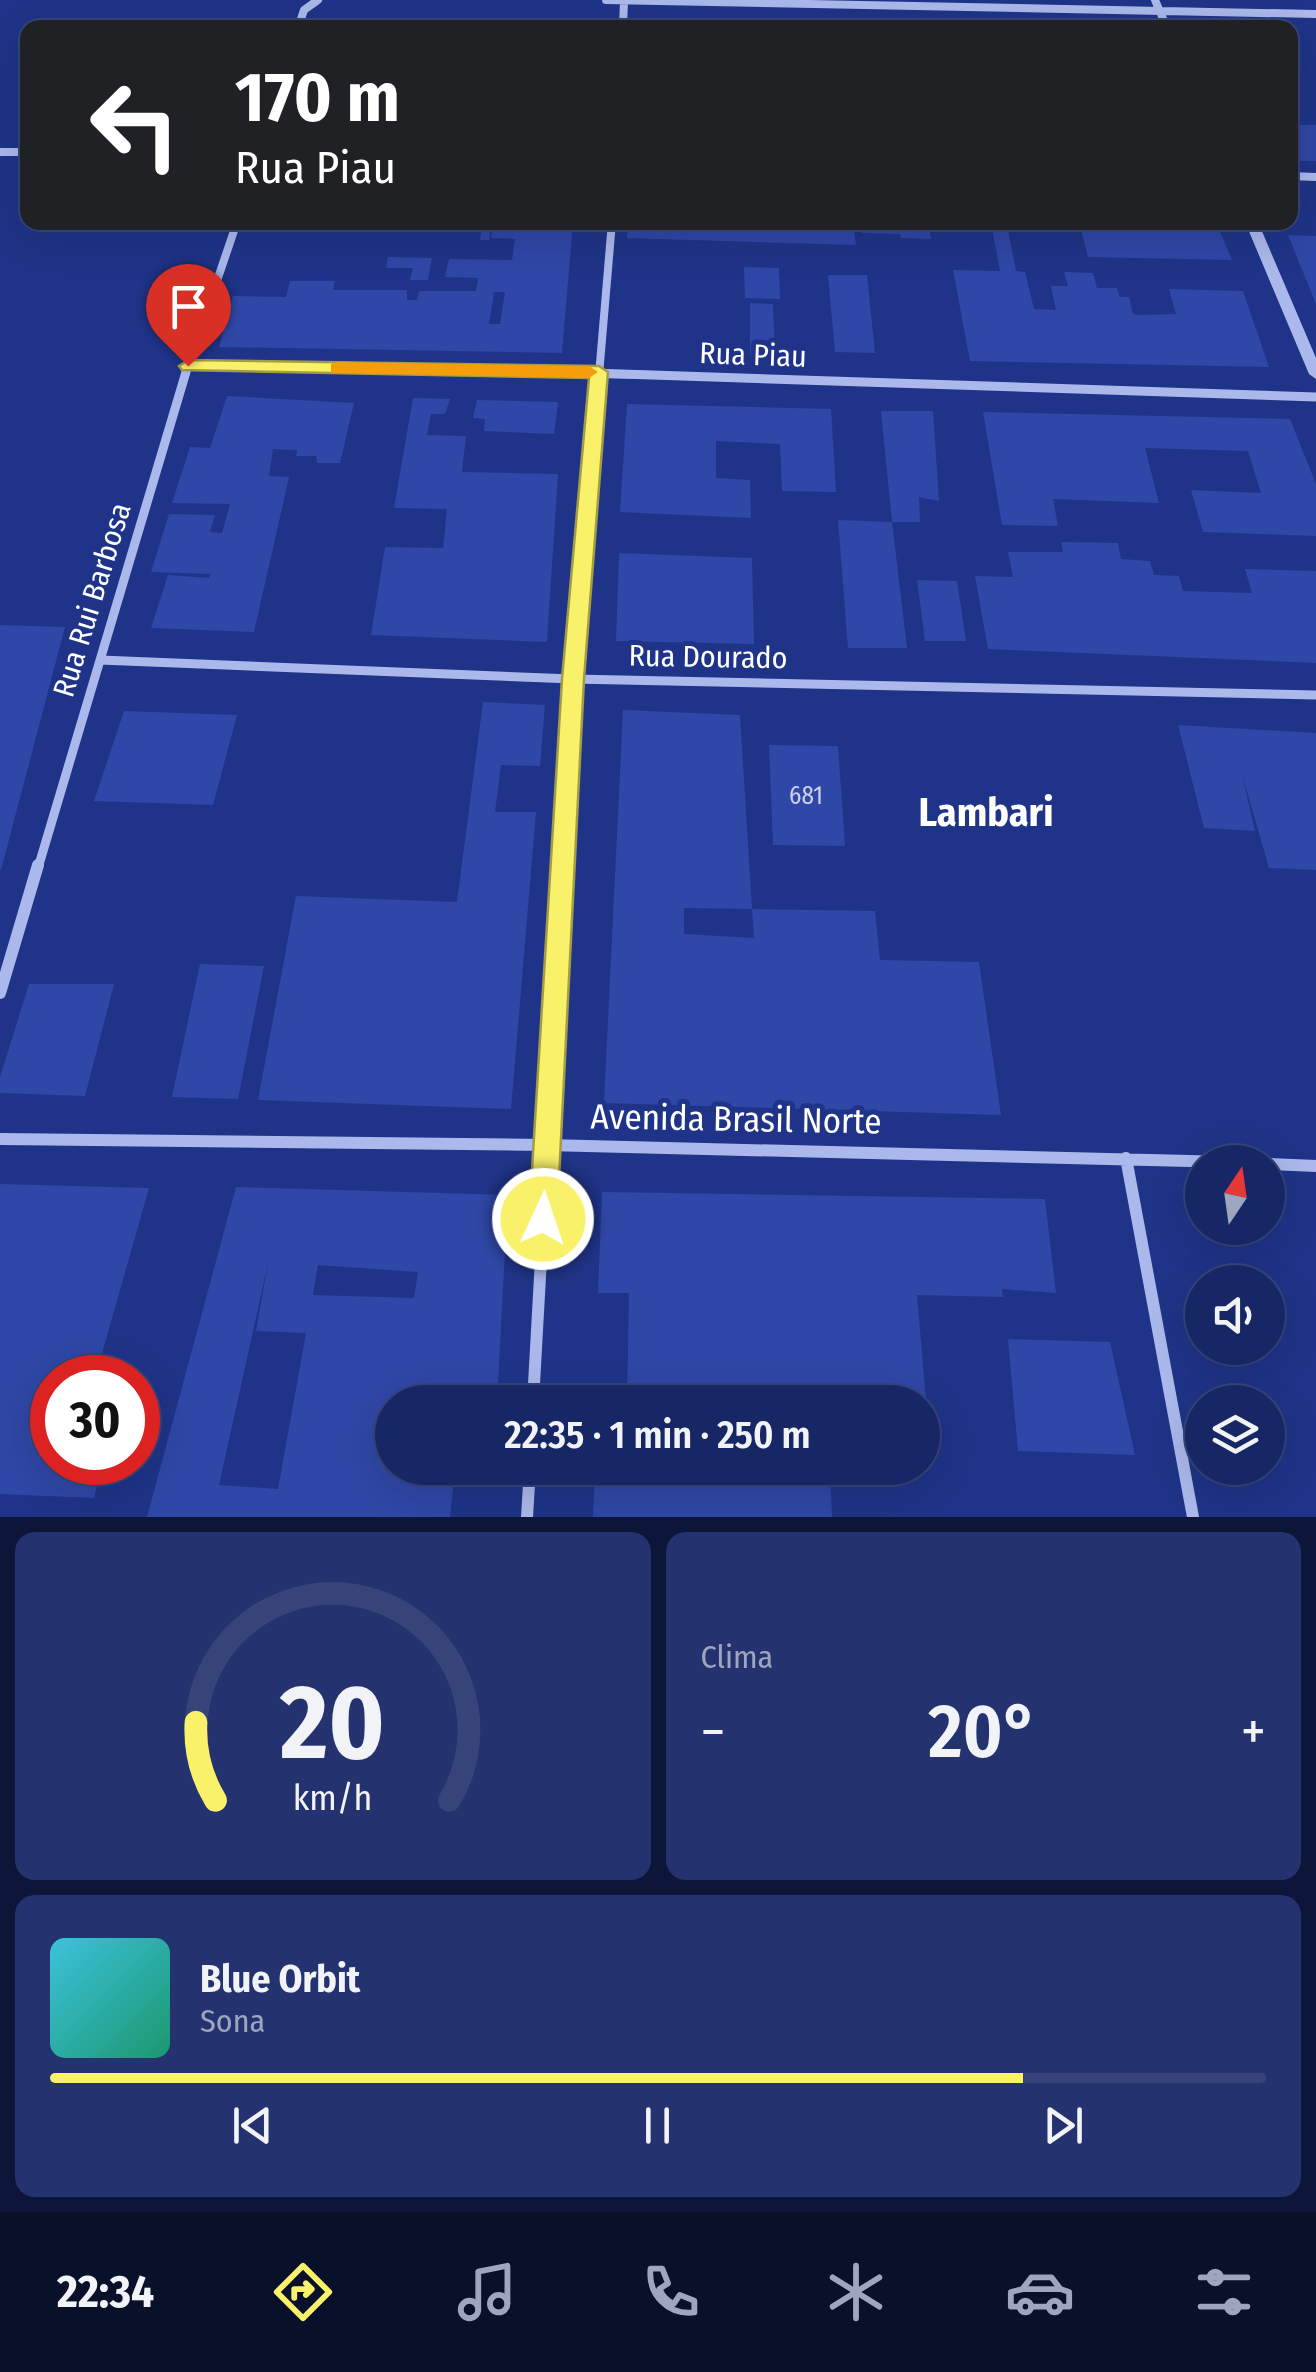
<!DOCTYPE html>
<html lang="pt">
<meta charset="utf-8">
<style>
:root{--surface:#172766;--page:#24336f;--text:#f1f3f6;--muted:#9ea5bf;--line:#36447a;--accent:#f9f16a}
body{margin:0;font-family:"Fira Sans Condensed",sans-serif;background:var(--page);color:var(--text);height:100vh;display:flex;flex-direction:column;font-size:38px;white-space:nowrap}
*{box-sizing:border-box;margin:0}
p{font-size:32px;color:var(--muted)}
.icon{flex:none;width:55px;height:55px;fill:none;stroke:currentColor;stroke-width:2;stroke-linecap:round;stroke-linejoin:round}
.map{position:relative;height:1517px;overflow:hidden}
.details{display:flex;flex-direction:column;gap:15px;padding:15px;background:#0d1538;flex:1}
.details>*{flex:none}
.banner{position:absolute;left:20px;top:20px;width:1278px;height:210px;border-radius:20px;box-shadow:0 10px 40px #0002,0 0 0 2px var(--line);background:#202124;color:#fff;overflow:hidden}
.needle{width:65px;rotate:13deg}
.tools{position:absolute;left:1185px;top:1145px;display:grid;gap:20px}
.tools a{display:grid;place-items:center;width:100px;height:100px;border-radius:50%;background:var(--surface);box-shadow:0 10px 40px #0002,0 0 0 2px var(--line);font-size:50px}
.speed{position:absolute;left:30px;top:1355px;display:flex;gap:20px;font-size:50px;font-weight:700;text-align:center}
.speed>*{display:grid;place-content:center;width:130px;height:130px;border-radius:50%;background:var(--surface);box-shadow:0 10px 40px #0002,0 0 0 2px var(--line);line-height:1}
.speed .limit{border:15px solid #d22;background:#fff;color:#111}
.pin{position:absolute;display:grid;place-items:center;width:85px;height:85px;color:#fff;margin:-102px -42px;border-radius:50% 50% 50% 0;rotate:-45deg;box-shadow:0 0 10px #0007}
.pin .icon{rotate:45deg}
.me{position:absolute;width:110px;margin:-55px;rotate:3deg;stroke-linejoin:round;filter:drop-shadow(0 0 8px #0008)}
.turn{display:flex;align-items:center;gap:35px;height:210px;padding:0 50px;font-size:45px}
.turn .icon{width:130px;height:130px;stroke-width:2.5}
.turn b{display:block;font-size:70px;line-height:85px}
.big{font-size:75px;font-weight:600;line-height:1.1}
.details .tile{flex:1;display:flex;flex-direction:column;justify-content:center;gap:15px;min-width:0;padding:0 35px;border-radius:20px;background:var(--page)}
.details .dial{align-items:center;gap:0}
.dial svg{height:260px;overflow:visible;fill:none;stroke:var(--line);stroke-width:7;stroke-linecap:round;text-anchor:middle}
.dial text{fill:var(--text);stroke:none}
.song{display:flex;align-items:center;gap:30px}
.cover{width:120px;height:120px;border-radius:15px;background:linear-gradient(135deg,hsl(190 70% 55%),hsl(160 70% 35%))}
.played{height:10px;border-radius:5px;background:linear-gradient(90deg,var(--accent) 80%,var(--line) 80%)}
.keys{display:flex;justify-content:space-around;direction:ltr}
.heat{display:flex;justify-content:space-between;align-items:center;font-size:55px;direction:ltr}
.details .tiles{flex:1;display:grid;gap:15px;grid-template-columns:1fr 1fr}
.tile:last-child{grid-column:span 2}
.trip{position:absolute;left:375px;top:1385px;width:565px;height:100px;border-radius:50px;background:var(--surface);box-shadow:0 10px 40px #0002,0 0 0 2px var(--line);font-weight:600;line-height:100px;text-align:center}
.menu{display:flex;height:160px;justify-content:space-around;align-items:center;background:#091029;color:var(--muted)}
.menu .icon{width:70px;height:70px}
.menu .on{color:var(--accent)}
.menu b{font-size:45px;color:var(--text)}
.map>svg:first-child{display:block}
</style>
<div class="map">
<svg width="1316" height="1517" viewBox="0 0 1316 1517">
<rect width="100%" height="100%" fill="#1f3488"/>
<path fill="#2f47a6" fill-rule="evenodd" d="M 1290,125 L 1316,125 L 1316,161 L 1290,161 Z
M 466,222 L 492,222 L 489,240 L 480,240 L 481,231 L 465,231 Z
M 494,222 L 573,222 L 562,353 L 219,347 L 233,296 L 286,297 L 290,281 L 335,281 L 333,290 L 407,290 L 407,300 L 417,300 L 419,291 L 476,291 L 478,278 L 445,277 L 449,259 L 512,260 L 515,239 L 491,238 ZM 494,292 L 505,292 L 500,324 L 489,324 Z
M 628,222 L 853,222 L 856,245 L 627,238 Z
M 861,222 L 946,222 L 946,227 L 929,226 L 931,239 L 901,238 L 900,234 L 862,233 Z
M 1079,222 L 1216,222 L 1232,260 L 1088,257 Z
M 992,229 L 1008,230 L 1016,271 L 1025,272 L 1034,309 L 1056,310 L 1051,286 L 1068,286 L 1064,272 L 1093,273 L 1097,288 L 1117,288 L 1120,297 L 1129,297 L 1133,314 L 1140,315 L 1176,314 L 1169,289 L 1243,291 L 1269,367 L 970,361 L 953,270 L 1000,271 Z
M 1288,235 L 1316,236 L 1316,304 Z
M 388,257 L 432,258 L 428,280 L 410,280 L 413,268 L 386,268 Z
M 744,267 L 779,268 L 780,299 L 745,298 Z
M 828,275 L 867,275 L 875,353 L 835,352 Z
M 750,303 L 773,304 L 775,356 L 750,356 Z
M 227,396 L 354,403 L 340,463 L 317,463 L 316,456 L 296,456 L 297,450 L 273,449 L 269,476 L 289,477 L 254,632 L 151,628 L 168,575 L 209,578 L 211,574 L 151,572 L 169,514 L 215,515 L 210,532 L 222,533 L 230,504 L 172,503 L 190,447 L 210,448 Z
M 413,398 L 450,399 L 445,414 L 431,414 L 427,435 L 466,436 L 462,472 L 558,474 L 547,642 L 371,635 L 385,547 L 443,548 L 447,509 L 394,508 Z
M 477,400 L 558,402 L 554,434 L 484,431 L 485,419 L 473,418 Z
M 627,404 L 831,409 L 836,492 L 782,491 L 780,444 L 716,441 L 716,478 L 750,480 L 751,518 L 620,512 Z
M 881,411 L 933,411 L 939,501 L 919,497 L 920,522 L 892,522 Z
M 983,412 L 1290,419 L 1316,484 L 1316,536 L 1203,532 L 1191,490 L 1261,493 L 1248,451 L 1145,448 L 1159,503 L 1053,499 L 1058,526 L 1002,525 Z
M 838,520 L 892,522 L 907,648 L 848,648 Z
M 1061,542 L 1118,543 L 1121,559 L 1150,561 L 1154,575 L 1179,576 L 1183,591 L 1252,593 L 1245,569 L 1316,571 L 1316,663 L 988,649 L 975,576 L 1013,577 L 1008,552 L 1063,552 Z
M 619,553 L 752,558 L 754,644 L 616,641 Z
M 917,580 L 957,581 L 966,641 L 925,641 Z
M 0,625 L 65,627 L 1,870 L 0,869 Z
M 483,702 L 545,705 L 540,766 L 501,765 L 495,812 L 536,812 L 511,1109 L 258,1100 L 296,896 L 457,902 Z
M 623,710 L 740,715 L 752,909 L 875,911 L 880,960 L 979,962 L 1001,1115 L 604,1103 ZM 684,908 L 752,909 L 754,938 L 684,934 Z
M 124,711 L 237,715 L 213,805 L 94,801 Z
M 1178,725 L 1316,733 L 1316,870 L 1269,868 L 1242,774 L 1255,831 L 1204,828 Z
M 769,745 L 838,746 L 845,846 L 773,845 Z
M 200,964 L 264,966 L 238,1099 L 172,1097 Z
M 29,984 L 114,984 L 85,1096 L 0,1093 L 0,1077 Z
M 0,1184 L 149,1188 L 95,1378 L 52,1378 L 52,1462 L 103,1462 L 94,1498 L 0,1494 Z
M 236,1187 L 508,1195 L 497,1402 L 392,1402 L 392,1468 L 455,1468 L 450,1517 L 147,1517 ZM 268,1263 L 256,1331 L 306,1333 L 278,1489 L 219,1485 ZM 318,1265 L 418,1272 L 414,1298 L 313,1295 Z
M 602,1192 L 1045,1199 L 1056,1293 L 1002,1289 L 1003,1297 L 917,1295 L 930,1447 L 922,1447 L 922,1402 L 627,1402 L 629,1293 L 598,1293 Z
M 1008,1339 L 1110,1342 L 1135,1455 L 1018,1451 Z
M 595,1468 L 830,1468 L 832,1517 L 593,1517 Z"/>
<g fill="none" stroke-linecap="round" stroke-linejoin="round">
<path stroke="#aab8eb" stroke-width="8" d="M 606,0 L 1316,14
M 1155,0 L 1167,28
M 298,28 L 304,10 L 318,0
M 623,28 L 624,0
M 1290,176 L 1316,177
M 188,366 L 655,375
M 185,375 L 237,222
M 599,375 L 612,222"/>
<path stroke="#aab8eb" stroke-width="9" d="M 562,372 L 1316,397
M 100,660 L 573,679 L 1316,695
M 38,868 L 186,372
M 563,868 L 599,372"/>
<path stroke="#aab8eb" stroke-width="12" d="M 0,993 L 38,865
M 0,1139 L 547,1145 L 1231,1162
M 1126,1158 L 1193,1517
M 1268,1164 L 1316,1166
M 533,1402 L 563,865
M 527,1517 L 530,1468"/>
<path fill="#aab8eb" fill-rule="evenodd" d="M 0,148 L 28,148 L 28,156 L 0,156 Z
M 1245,222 L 1258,222 L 1316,358 L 1316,379 L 1309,374 Z"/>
</g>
<path fill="#f9f16a" stroke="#a29d45" stroke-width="2.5" d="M 188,360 L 599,366 L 608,372 L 584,679 L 557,1219 L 553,1229 L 543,1233 L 533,1229 L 529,1219 L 562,679 L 589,378 L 182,370 L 179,366 Z"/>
<path fill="#f59e0b" d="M 337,362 L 589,366 L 598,372 L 589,378 L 331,373 L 331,364 Z"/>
<g text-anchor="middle" stroke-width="10" stroke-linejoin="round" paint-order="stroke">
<g font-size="25" fill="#cbd1e9">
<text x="806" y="804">681</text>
</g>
<g font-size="30" fill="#fff" stroke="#1f3488">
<text transform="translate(753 355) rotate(2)" y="10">Rua Piau</text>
<text transform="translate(92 600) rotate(-73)" y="10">Rua Rui Barbosa</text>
<text transform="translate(708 657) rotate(1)" y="10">Rua Dourado</text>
</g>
<g font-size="35" fill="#fff" stroke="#1f3488">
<text transform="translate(736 1119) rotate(1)" y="12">Avenida Brasil Norte</text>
</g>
<g font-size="40" font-weight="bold" fill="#fff" stroke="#1f3488">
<text x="986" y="826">Lambari</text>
</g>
</g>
</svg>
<div class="tools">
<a><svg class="needle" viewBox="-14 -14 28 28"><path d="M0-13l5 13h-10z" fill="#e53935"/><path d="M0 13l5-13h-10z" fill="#9ea5bf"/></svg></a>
<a><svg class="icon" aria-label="sound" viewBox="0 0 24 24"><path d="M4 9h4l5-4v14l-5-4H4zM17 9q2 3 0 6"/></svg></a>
<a><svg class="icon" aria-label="layers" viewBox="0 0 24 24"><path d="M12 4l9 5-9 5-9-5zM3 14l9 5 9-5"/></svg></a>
</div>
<div class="speed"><div class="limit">30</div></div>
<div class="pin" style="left:188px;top:366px;background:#d93025"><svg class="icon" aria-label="arrive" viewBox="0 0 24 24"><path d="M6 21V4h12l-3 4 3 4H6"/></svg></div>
<svg class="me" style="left:543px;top:1219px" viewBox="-20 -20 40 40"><circle r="17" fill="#f9f16a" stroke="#fff" stroke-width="3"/><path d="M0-11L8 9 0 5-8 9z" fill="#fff"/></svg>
<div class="trip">22:35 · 1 min · 250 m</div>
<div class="banner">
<div class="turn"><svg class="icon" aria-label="left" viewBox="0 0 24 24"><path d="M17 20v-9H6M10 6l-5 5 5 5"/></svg><div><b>170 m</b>Rua Piau</div></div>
</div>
</div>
<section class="details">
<div class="tiles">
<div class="tile dial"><svg viewBox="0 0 100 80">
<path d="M14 69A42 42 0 1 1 86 69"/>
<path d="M14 69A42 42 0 0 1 8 45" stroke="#f9f16a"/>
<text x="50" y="56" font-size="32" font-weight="700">20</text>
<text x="50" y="72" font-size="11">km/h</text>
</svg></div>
<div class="tile"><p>Clima</p>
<div class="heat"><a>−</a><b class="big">20°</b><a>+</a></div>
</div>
<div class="tile">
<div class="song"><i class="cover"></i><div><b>Blue Orbit</b><p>Sona</p></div></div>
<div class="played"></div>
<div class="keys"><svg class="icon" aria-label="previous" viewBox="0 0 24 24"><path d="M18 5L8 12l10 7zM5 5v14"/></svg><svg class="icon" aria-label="pause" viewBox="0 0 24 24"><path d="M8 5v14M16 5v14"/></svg><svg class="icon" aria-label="next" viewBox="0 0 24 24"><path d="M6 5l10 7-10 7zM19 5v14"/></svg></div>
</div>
</div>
</section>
<nav class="menu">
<b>22:34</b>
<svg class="icon on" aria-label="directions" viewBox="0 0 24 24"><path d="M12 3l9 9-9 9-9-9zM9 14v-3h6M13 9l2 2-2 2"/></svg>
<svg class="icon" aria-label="music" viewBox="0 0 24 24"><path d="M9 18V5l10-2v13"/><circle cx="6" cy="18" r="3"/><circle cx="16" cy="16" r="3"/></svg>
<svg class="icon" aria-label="phone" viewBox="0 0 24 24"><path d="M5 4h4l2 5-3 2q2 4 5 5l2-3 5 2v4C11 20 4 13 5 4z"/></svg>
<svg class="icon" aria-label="climate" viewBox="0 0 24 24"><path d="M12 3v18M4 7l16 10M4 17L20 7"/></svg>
<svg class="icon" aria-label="car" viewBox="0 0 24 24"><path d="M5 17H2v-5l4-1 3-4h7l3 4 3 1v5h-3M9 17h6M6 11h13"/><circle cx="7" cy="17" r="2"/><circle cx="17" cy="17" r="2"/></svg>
<svg class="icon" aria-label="filters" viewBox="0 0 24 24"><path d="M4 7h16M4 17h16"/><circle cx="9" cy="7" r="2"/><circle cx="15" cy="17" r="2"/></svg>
</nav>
